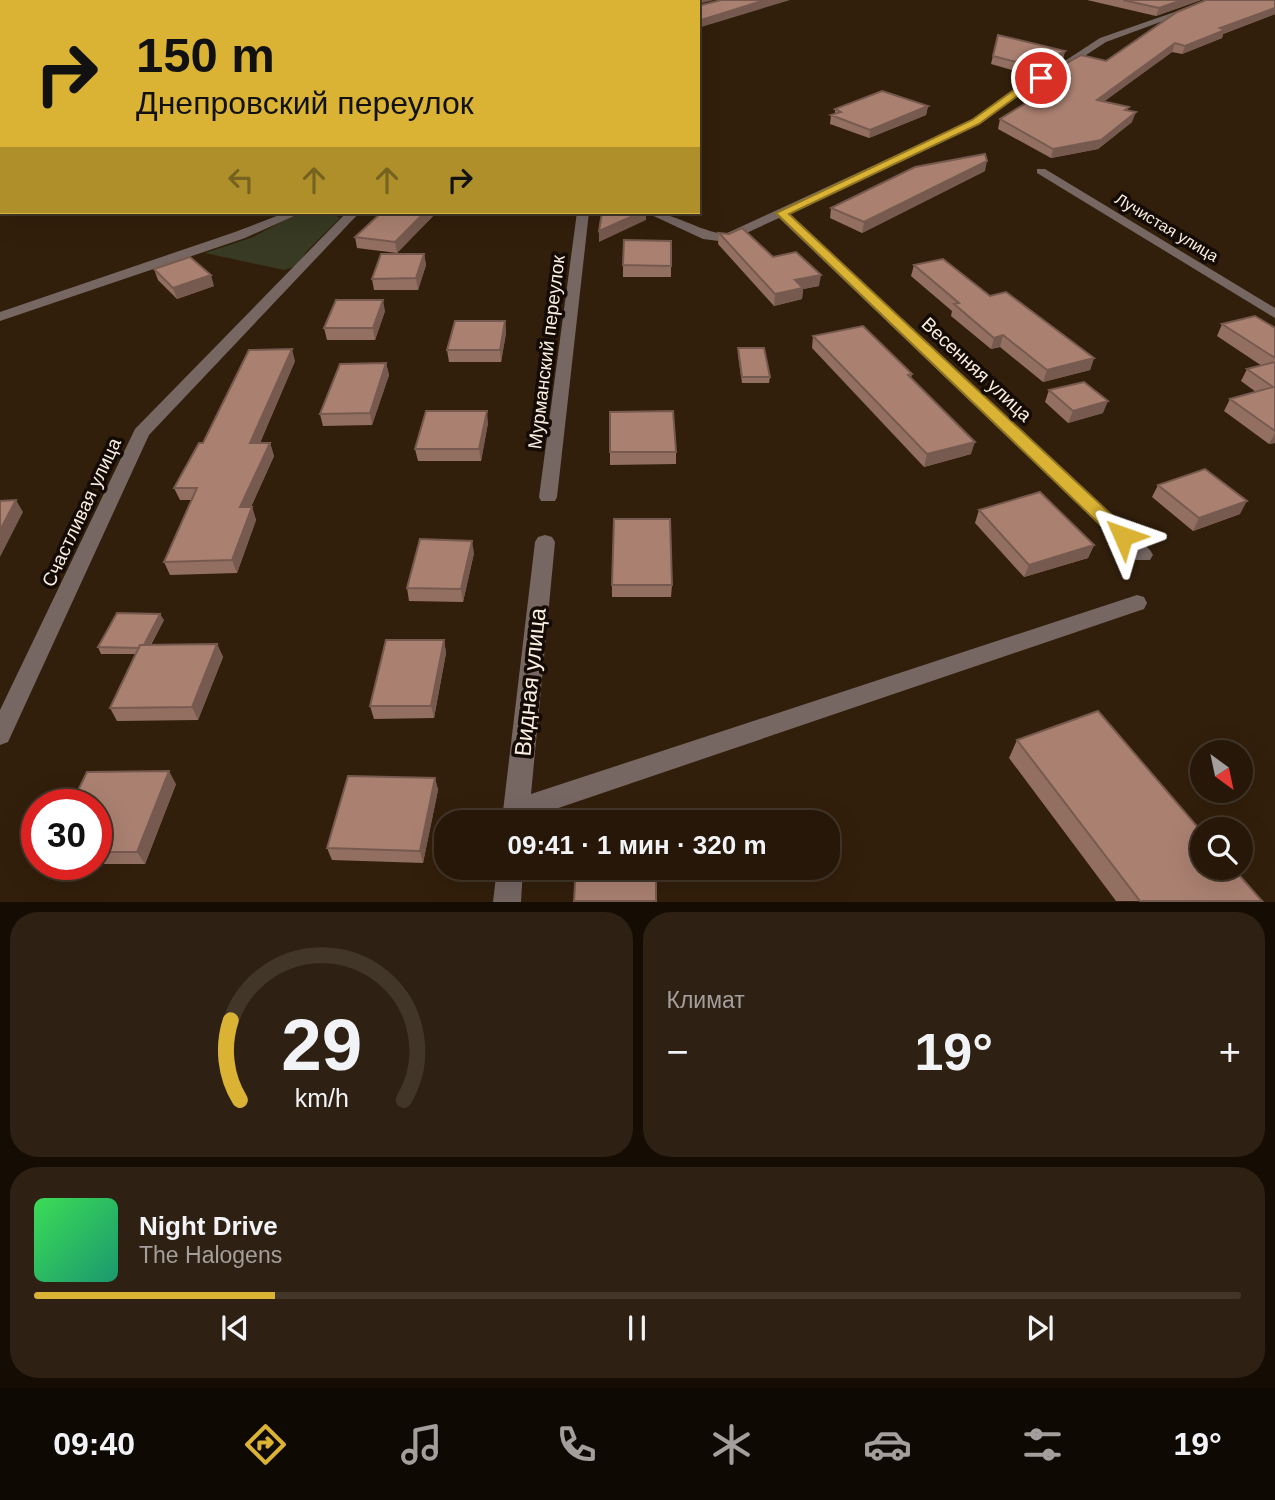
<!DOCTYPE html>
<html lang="ru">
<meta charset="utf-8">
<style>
:root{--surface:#261708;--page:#2e2012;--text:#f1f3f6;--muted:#a49f9c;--line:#423629;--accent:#dab334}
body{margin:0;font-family:Arial,sans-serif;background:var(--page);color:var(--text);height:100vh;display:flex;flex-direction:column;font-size:26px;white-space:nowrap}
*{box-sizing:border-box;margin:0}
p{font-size:23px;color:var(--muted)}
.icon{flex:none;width:38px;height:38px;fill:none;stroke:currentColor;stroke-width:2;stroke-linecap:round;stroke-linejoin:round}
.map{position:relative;height:902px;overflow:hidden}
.details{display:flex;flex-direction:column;gap:10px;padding:10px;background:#150d04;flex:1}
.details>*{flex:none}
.guide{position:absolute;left:0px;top:0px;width:700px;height:214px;box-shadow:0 7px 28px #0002,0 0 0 2px var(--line);background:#dab334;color:#111;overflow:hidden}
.needle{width:46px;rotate:147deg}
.controls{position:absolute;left:1190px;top:740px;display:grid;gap:14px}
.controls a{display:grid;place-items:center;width:63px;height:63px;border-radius:50%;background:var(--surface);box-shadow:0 7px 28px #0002,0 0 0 2px var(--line);font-size:35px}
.speed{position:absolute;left:21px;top:789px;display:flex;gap:14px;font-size:35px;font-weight:700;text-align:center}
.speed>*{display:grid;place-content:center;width:91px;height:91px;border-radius:50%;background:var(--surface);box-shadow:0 7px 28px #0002,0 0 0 2px var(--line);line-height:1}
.speed .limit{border:10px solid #d22;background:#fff;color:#111}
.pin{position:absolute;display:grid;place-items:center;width:60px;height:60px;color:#fff;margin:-30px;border:4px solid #fff;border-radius:50%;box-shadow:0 2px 7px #0007}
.me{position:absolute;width:77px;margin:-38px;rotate:313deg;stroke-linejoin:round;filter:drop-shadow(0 0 5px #0008)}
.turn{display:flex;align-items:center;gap:24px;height:147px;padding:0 21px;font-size:32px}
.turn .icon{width:91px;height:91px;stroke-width:2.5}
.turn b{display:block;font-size:49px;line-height:60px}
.lanes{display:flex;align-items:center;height:66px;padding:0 21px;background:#0003;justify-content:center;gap:35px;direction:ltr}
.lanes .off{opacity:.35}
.big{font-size:52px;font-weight:700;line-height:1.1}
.details .tile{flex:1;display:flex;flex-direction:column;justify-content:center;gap:10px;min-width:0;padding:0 24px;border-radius:28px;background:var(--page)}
.details .dial{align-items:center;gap:0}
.dial svg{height:182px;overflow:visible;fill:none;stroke:var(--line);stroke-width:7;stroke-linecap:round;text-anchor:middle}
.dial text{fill:var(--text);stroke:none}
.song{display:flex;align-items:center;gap:21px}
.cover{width:84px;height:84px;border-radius:10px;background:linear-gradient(135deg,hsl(130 70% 55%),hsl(160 70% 35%))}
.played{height:7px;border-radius:4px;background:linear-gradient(90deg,var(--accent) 20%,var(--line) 20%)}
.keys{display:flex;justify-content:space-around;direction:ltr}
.heat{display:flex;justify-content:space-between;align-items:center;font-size:38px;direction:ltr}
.details .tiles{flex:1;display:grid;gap:10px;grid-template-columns:1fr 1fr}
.tile:last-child{grid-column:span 2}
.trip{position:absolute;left:434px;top:810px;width:406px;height:70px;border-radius:28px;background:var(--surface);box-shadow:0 7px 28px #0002,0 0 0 2px var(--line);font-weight:700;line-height:70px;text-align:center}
.tab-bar{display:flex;height:112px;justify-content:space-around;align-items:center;background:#0f0903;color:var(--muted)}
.tab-bar .icon{width:49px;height:49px}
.tab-bar .selected{color:var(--accent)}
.tab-bar b{font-size:32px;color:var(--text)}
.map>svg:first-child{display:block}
</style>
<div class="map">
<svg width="1275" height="902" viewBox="0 0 1275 902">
<rect width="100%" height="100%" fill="#321f0b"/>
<path fill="#383a23" d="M 329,212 L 340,218 L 306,252 L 297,266 L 284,270 L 205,253 L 253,237 L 290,217 Z"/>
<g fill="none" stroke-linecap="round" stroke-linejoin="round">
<path fill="#000d14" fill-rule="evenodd" d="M 0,114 L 2,114 L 2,118 L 0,118 Z"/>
<path fill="#766763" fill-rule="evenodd" d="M 1209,0 L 1220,0 L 1106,42 L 1057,74 L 1031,86 L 980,124 L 789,214 L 1150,550 L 1153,555 L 1150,560 L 1136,560 L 779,218 L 727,242 L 703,239 L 645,212 C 673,211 697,231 725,234 L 972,120 L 1025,82 L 1051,70 L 1100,38 Z
M 1037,169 L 1045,169 L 1275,308 L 1275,318 L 1037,173 Z
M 287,212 L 303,212 L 245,238 L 0,321 L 0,312 L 235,232 Z
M 347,212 L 360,212 L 149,435 L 8,742 L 0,745 L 0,710 L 135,429 Z
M 577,212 L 589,212 L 557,497 L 555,501 L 541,501 L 539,497 Z
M 545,535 L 552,537 L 555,542 L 531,794 L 1137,595 L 1144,597 L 1147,603 L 1144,609 L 529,818 L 527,822 L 505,822 L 503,811 L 535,542 L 538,537 Z
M 497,868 L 523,868 L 521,902 L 493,902 Z"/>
</g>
<path fill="#926f61" d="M 1087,0 L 1201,0 L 1156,16 Z
M 1275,0 L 1275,14 L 1223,34 L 1222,38 L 1182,54 L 1172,52 L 1104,101 L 1128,111 L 1132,122 L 1098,149 L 1051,158 L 998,129 L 1000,119 L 1060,83 L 1050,80 L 1052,71 L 1106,61 Z
M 998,35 L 1065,51 L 1063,59 L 1033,76 L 991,64 Z
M 928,106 L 926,115 L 869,138 L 830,124 L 831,115 L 835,114 L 835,109 Z
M 985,171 L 862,233 L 830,218 L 831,208 Z
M 382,212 L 437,212 L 397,253 L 357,248 L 355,237 Z
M 719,233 L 773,257 L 819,286 L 803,289 L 802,299 L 774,306 L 718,244 Z
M 424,254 L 426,265 L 418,290 L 374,290 L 372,279 Z
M 623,265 L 671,266 L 671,277 L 623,277 Z
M 914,265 L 990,296 L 1094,358 L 1090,370 L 1043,382 L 1000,347 L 991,349 L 951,316 L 952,311 L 911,276 Z
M 154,269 L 214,286 L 177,299 L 158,280 Z
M 385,311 L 375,340 L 327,340 L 324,328 Z
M 505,321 L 506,333 L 501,362 L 449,362 L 447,350 Z
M 1222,324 L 1275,328 L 1275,443 L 1269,444 L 1224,411 L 1230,399 L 1256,392 L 1241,381 L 1247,369 L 1262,366 L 1217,336 Z
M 813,336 L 912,374 L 911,378 L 971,454 L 924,467 L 812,348 Z
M 738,348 L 770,377 L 769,383 L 742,383 L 738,354 Z
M 295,361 L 260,443 L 270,443 L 274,456 L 251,507 L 252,507 L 256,520 L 237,573 L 170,575 L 164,562 L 192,500 L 180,500 L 174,488 L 203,443 Z
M 386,363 L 389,375 L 372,425 L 323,426 L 320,414 Z
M 1049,390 L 1103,413 L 1068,423 L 1045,402 Z
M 610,412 L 676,452 L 676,464 L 610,465 Z
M 488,423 L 481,461 L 418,461 L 415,449 Z
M 1158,485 L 1240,514 L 1193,531 L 1152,497 Z
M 979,510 L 1094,545 L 1088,558 L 1024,577 L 975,523 Z
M 474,553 L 463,602 L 409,601 L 407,588 Z
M 612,585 L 672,585 L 671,597 L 612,597 Z
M 164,620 L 151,645 L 217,644 L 223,657 L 198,720 L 117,721 L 110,708 L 136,654 L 101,654 L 98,647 Z
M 444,640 L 446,653 L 434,718 L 374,719 L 370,706 Z
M 1017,740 L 1262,901 L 1116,901 L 1009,758 Z
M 435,778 L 438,790 L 423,863 L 332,860 L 327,848 Z
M 176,784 L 145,864 L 96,864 L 96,805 Z"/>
<path fill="#775a4f" d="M 697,0 L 714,0 L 698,4 L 698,2 L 696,2 Z
M 765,0 L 790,0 L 698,28 L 698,21 Z
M 1182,0 L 1201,0 L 1156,16 L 1159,8 Z
M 1275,8 L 1275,14 L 1223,34 L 1222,38 L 1182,54 L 1185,46 L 1220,28 Z
M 1175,43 L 1172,52 L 1094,109 L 1097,100 Z
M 1065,51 L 1063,59 L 1033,76 L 1035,67 Z
M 928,106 L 926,115 L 869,138 L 870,130 Z
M 1136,112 L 1132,122 L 1098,149 L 1051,158 L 1053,149 Z
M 987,161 L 985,171 L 862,233 L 864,222 Z
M 425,212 L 437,212 L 397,253 L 395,242 Z
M 642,212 L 646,212 L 646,220 L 599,242 L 599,231 Z
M 424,254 L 426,265 L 418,290 L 416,278 Z
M 211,275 L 214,286 L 177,299 L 173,288 Z
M 821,275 L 819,286 L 803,289 L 802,299 L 774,306 L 775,294 L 795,280 Z
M 383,300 L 385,311 L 375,340 L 373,328 Z
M 505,321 L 506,333 L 501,362 L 500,350 Z
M 1003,335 L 1000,347 L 991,349 L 994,338 Z
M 292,349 L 295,361 L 254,456 L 250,443 Z
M 1094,358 L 1090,370 L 1043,382 L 1047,370 Z
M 386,363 L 389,375 L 372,425 L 370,413 Z
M 1108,401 L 1103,413 L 1068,423 L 1073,411 Z
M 487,411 L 488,423 L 481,461 L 479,449 Z
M 1275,433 L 1275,443 L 1269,444 Z
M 975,442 L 971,454 L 924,467 L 927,454 Z
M 270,443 L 274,456 L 245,520 L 240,507 Z
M 16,500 L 23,512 L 0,557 L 0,530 Z
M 1247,501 L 1240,514 L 1193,531 L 1199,518 Z
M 252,507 L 256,520 L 237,573 L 232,560 Z
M 472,541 L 474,553 L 463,602 L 461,589 Z
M 1094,545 L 1088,558 L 1024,577 L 1029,565 Z
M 160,614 L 164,620 L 145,654 L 142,648 Z
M 444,640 L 446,653 L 434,718 L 431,706 Z
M 217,644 L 223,657 L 198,720 L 192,707 Z
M 169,771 L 176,784 L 145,864 L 137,852 Z
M 435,778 L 438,790 L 423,863 L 420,851 Z"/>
<path fill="#aa8171" stroke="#775a4f" stroke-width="2" d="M 0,0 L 440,0 L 448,2 L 2,2 L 2,28 L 0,28 Z
M 541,0 L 697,0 L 696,2 L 532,2 Z
M 721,0 L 765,0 L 698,21 L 698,6 Z
M 1123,0 L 1182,0 L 1159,8 Z
M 1206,0 L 1275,0 L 1275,8 L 1220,28 L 1225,30 L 1185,46 L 1175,43 L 1097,100 L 1129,107 L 1125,110 L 1136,112 L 1101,140 L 1053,149 L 1000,119 L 1070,76 L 1052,71 L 1081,55 L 1106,61 L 1177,12 Z
M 998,35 L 1065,51 L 1035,67 L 993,56 Z
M 882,91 L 928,106 L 870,130 L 831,115 L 841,112 L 835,109 Z
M 985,154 L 987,161 L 864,222 L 831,208 L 915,167 Z
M 382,212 L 425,212 L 395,242 L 355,237 Z
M 602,212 L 642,212 L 599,231 Z
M 742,228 L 773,257 L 796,252 L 821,275 L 795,280 L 803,288 L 775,294 L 719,233 L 729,234 Z
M 624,240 L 671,241 L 671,266 L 623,265 Z
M 381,254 L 424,254 L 416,278 L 372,279 Z
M 190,257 L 211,275 L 173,288 L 154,269 Z
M 943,259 L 990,296 L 1006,292 L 1094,358 L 1047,370 L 1003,335 L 994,338 L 954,304 L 959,303 L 914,265 Z
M 336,300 L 383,300 L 373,328 L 324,328 Z
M 1255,316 L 1275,328 L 1275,358 L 1222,324 Z
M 455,321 L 505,321 L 500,350 L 447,350 Z
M 863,326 L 912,374 L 908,375 L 975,442 L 927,454 L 813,336 Z
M 738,348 L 764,348 L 770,377 L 742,377 Z
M 292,349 L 250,443 L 270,443 L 240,507 L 252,507 L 232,560 L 164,562 L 197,488 L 174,488 L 199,443 L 203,443 L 249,350 Z
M 1275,362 L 1275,431 L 1230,399 L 1273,387 L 1247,369 Z
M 386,363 L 370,413 L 320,414 L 340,364 Z
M 1084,382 L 1108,401 L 1073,411 L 1049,390 Z
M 426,411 L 487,411 L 479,449 L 415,449 Z
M 673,411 L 676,452 L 610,452 L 610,412 Z
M 1205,469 L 1247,501 L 1199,518 L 1158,485 Z
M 1040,492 L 1094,545 L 1029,565 L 979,510 Z
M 16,500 L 0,530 L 0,501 Z
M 614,519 L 670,519 L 672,585 L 612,585 Z
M 420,539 L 472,541 L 461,589 L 407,588 Z
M 117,613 L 160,614 L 144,645 L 140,645 L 139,648 L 98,647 Z
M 386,640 L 444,640 L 431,706 L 370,706 Z
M 217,644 L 192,707 L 110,708 L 140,645 Z
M 1098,711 L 1202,832 L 1202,868 L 1233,868 L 1262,901 L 1140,901 L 1017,740 Z
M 169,771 L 137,852 L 96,852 L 96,805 L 71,805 L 87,772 Z
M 348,776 L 435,778 L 420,851 L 327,848 Z
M 576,868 L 656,868 L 656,901 L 574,901 Z"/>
<path fill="#dab334" stroke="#8e7422" stroke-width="2" d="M 1041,75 L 1044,80 L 1031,86 L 979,124 L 789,214 L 1129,531 L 1131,536 L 1129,540 L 1116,540 L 776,213 L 972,120 L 1025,82 Z"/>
<g text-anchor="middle" stroke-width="7" stroke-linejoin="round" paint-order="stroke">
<g font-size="16" fill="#faede1" stroke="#140b04">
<text transform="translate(1167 227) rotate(31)" y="6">Лучистая улица</text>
</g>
<g font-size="19" fill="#faede1" stroke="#140b04">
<text transform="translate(546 352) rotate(-83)" y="7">Мурманский переулок</text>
<text transform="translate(977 369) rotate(43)" y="7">Весенняя улица</text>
<text transform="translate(81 512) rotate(-65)" y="7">Счастливая улица</text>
</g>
<g font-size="23" fill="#faede1" stroke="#140b04">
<text transform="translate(530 682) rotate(-84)" y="8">Видная улица</text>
</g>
</g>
</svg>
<div class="controls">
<a><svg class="needle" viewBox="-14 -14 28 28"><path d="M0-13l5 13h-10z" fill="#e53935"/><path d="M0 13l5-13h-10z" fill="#a49f9c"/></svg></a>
<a><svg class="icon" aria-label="search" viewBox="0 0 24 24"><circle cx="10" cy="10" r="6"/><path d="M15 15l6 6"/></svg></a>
</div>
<div class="speed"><div class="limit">30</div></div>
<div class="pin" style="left:1041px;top:78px;background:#d93025"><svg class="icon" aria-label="arrive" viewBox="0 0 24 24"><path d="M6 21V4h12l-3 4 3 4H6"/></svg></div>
<svg class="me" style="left:1123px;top:536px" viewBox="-20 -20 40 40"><path d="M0-17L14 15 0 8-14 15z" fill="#dab334" stroke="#fff" stroke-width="4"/></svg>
<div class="trip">09:41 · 1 мин · 320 m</div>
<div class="guide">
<div class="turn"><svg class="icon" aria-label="right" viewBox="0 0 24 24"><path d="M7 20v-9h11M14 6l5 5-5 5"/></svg><div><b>150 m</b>Днепровский переулок</div></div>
<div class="lanes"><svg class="icon off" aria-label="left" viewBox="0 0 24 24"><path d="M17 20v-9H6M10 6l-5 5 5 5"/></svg><svg class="icon off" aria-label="ahead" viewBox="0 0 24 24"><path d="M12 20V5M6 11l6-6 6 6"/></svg><svg class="icon off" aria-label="ahead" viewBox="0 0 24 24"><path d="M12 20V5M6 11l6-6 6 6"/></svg><svg class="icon" aria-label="right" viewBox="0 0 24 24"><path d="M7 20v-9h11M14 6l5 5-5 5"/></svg></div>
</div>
</div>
<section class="details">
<div class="tiles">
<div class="tile dial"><svg viewBox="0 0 100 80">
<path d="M14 69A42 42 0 1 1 86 69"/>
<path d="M14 69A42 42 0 0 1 10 34" stroke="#dab334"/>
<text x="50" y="56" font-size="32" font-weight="700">29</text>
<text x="50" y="72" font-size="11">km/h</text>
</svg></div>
<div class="tile"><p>Климат</p>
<div class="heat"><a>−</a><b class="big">19°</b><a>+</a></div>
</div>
<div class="tile">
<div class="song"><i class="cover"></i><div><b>Night Drive</b><p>The Halogens</p></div></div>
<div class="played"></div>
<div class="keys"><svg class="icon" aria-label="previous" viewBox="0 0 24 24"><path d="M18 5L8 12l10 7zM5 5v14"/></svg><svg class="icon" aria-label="pause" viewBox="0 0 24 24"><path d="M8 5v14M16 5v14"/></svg><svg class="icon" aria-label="next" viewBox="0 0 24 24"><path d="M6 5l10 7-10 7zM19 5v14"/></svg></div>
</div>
</div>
</section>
<nav class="tab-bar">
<b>09:40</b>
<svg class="icon selected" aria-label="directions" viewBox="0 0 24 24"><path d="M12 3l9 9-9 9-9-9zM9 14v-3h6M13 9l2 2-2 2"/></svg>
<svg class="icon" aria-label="music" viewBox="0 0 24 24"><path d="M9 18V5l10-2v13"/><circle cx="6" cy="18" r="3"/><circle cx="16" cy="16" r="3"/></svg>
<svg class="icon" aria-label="phone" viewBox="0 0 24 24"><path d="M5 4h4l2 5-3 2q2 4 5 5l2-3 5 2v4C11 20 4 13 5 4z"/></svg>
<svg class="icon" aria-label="climate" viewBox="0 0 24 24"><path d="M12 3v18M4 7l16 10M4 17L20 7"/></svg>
<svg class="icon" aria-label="car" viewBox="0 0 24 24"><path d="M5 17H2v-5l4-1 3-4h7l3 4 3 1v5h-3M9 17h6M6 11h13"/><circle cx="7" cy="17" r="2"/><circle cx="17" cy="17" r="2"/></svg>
<svg class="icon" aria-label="filters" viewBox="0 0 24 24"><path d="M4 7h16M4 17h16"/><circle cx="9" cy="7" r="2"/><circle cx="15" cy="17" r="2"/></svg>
<b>19°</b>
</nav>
